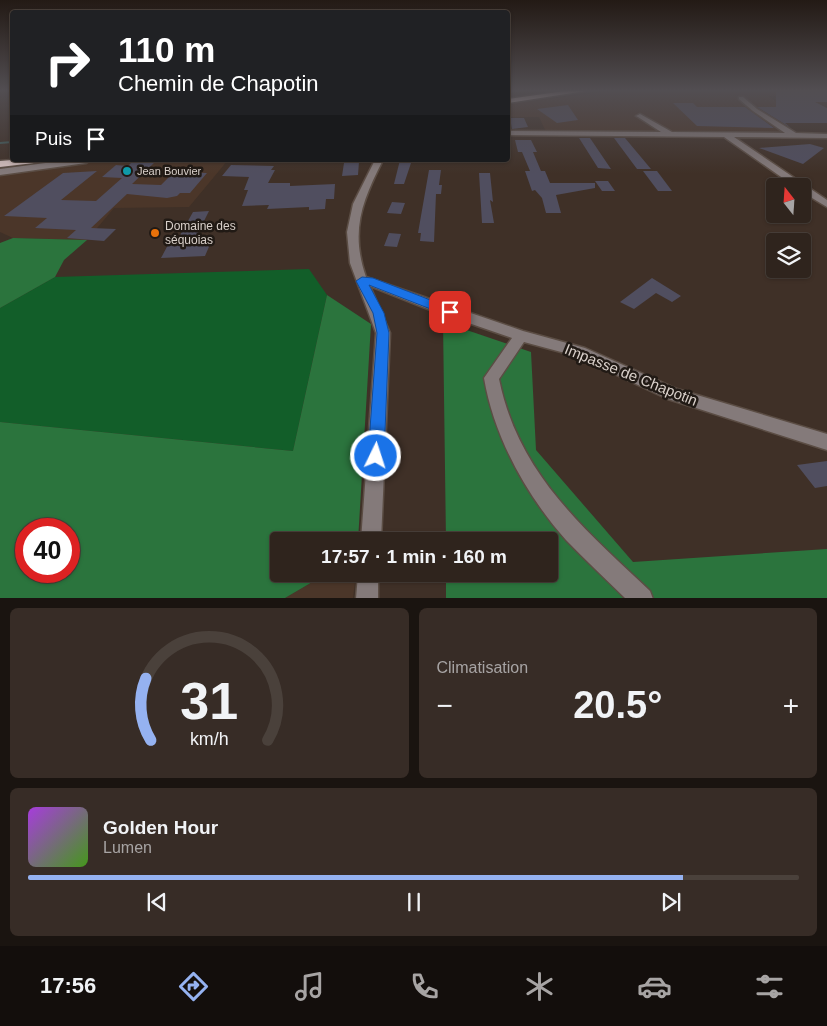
<!DOCTYPE html>
<html lang="fr">
<meta charset="utf-8">
<style>
:root{--surface:#2f241d;--page:#372c26;--text:#f1f3f6;--muted:#a7a4a4;--line:#4a413b;--accent:#95b2f1}
body{margin:0;font-family:Helvetica,sans-serif;background:var(--page);color:var(--text);height:100vh;display:flex;flex-direction:column;font-size:19px;white-space:nowrap}
*{box-sizing:border-box;margin:0}
p{font-size:16px;color:var(--muted)}
.icon{flex:none;width:28px;height:28px;fill:none;stroke:currentColor;stroke-width:2;stroke-linecap:round;stroke-linejoin:round}
.map{position:relative;height:598px;overflow:hidden}
.drawer{display:flex;flex-direction:column;gap:10px;padding:10px;background:#1a1410;flex:1}
.drawer>*{flex:none}
.banner{position:absolute;left:10px;top:10px;width:500px;height:152px;border-radius:5px;box-shadow:0 1px 4px #0004,0 0 0 1px var(--line);background:#202124;color:#fff;overflow:hidden}
.needle{width:32px;rotate:343deg}
.controls{position:absolute;left:766px;top:178px;display:grid;gap:10px}
.controls a{display:grid;place-items:center;width:45px;height:45px;border-radius:5px;background:var(--surface);box-shadow:0 1px 4px #0004,0 0 0 1px var(--line);font-size:25px}
.speed{position:absolute;left:15px;top:518px;display:flex;gap:10px;font-size:25px;font-weight:700;text-align:center}
.speed>*{display:grid;place-content:center;width:65px;height:65px;border-radius:50%;background:var(--surface);box-shadow:0 1px 4px #0004,0 0 0 1px var(--line);line-height:1}
.speed .limit{border:8px solid #d22;background:#fff;color:#111}
.pin{position:absolute;display:grid;place-items:center;width:42px;height:42px;color:#fff;margin:-21px;border-radius:10px;box-shadow:0 2px 8px #0006}
.me{position:absolute;width:55px;margin:-28px;rotate:4deg;stroke-linejoin:round;filter:drop-shadow(0 0 4px #0008)}
.turn{display:flex;align-items:center;gap:18px;height:105px;padding:0 25px;font-size:22px}
.turn .icon{width:65px;height:65px;stroke-width:2.5}
.turn b{display:block;font-size:35px;line-height:42px}
.then{display:flex;align-items:center;height:48px;padding:0 25px;background:#0003;gap:10px;font-size:19px}
.big{font-size:38px;font-weight:700;line-height:1.1}
.drawer .widget{flex:1;display:flex;flex-direction:column;justify-content:center;gap:8px;min-width:0;padding:0 18px;border-radius:8px;background:var(--page)}
.drawer .dial{align-items:center;gap:0}
.dial svg{height:130px;overflow:visible;fill:none;stroke:var(--line);stroke-width:7;stroke-linecap:round;text-anchor:middle}
.dial text{fill:var(--text);stroke:none}
.song{display:flex;align-items:center;gap:15px}
.cover{width:60px;height:60px;border-radius:8px;background:linear-gradient(135deg,hsl(280 70% 55%),hsl(100 70% 35%))}
.played{height:5px;border-radius:2px;background:linear-gradient(90deg,var(--accent) 85%,var(--line) 85%)}
.keys{display:flex;justify-content:space-around;direction:ltr}
.heat{display:flex;justify-content:space-between;align-items:center;font-size:28px;direction:ltr}
.drawer .tiles{flex:1;display:grid;gap:10px;grid-template-columns:1fr 1fr}
.widget:last-child{grid-column:span 2}
.trip{position:absolute;left:270px;top:532px;width:288px;height:50px;border-radius:5px;background:var(--surface);box-shadow:0 1px 4px #0004,0 0 0 1px var(--line);font-weight:700;line-height:50px;text-align:center}
.tab-bar{display:flex;height:80px;justify-content:space-around;align-items:center;background:#130e0c;color:var(--muted)}
.tab-bar .icon{width:35px;height:35px}
.tab-bar .active{color:var(--accent)}
.tab-bar b{font-size:22px;color:var(--text)}
.map>svg:first-child{display:block}
</style>
<div class="map">
<svg width="827" height="599" viewBox="0 0 827 599">
<rect width="100%" height="100%" fill="#3f3027"/>
<path fill="#4b3629" d="M 619,90 L 827,90 L 827,96 L 768,96 L 788,109 L 752,109 L 787,134 L 546,132 L 539,117 L 508,117 L 508,104 Z
M 70,160 L 228,160 L 189,207 L 114,208 L 87,240 L 13,238 L 0,232 L 0,170 Z
M 326,574 L 356,574 L 353,598 L 285,598 Z"/>
<path fill="#125e29" d="M 309,269 L 327,295 L 293,451 L 0,422 L 0,308 L 55,277 Z"/>
<path fill="#2b743d" fill-rule="evenodd" d="M 13,238 L 87,240 L 64,260 L 55,277 L 0,308 L 0,243 Z
M 327,295 L 371,324 L 358,541 L 279,541 L 279,574 L 326,574 L 285,598 L 0,598 L 0,422 L 293,451 ZM 26,529 L 69,529 L 69,571 L 26,571 Z
M 443,322 L 531,352 L 536,450 L 633,562 L 827,549 L 827,598 L 446,598 L 446,574 L 549,574 L 549,541 L 446,541 Z"/>
<g fill="none" stroke-linecap="round" stroke-linejoin="round">
<path stroke="#415a59" stroke-width="2" d="M 508,92 L 521,90
M 0,143 L 12,142"/>
</g>
<path fill="#504e5f" d="M 776,90 L 827,90 L 827,102 L 815,102 L 827,108 L 827,123 L 785,123 L 791,128 L 757,107 L 776,107 Z
M 673,103 L 693,103 L 697,107 L 745,107 L 774,128 L 697,126 Z
M 568,105 L 578,120 L 557,123 L 537,109 Z
M 510,118 L 524,118 L 528,127 L 512,129 Z
M 579,138 L 590,138 L 611,169 L 598,168 Z
M 614,138 L 625,138 L 651,169 L 637,169 Z
M 515,140 L 531,140 L 537,152 L 533,152 L 541,171 L 545,171 L 550,183 L 595,183 L 595,188 L 556,195 L 561,213 L 546,213 L 542,198 L 535,190 L 532,191 L 525,171 L 530,171 L 522,152 L 518,152 Z
M 810,144 L 824,148 L 803,164 L 759,148 Z
M 400,160 L 412,160 L 404,184 L 394,184 Z
M 132,162 L 155,162 L 132,184 L 161,185 L 174,172 L 207,173 L 190,193 L 180,193 L 177,196 L 167,198 L 127,194 L 91,228 L 116,229 L 104,241 L 67,238 L 76,230 L 35,228 L 47,218 L 4,216 L 63,173 L 97,171 L 61,200 L 96,201 L 122,178 L 102,177 L 116,165 L 128,166 Z
M 359,162 L 358,175 L 342,176 L 344,163 Z
M 231,165 L 274,166 L 271,170 L 275,170 L 268,183 L 290,183 L 290,186 L 335,184 L 334,199 L 326,199 L 325,209 L 309,210 L 309,207 L 267,209 L 269,205 L 242,206 L 248,190 L 244,190 L 249,177 L 222,176 Z
M 429,170 L 441,170 L 439,185 L 442,185 L 441,194 L 436,194 L 434,242 L 420,241 L 421,233 L 418,233 Z
M 643,171 L 657,171 L 672,191 L 658,191 Z
M 479,173 L 490,173 L 493,202 L 490,200 L 494,223 L 482,223 Z
M 595,181 L 608,181 L 615,191 L 602,191 Z
M 392,202 L 405,203 L 401,214 L 387,213 Z
M 209,211 L 194,241 L 211,242 L 205,256 L 161,258 L 169,243 L 179,237 L 193,212 Z
M 389,233 L 401,234 L 397,247 L 384,246 Z
M 652,278 L 681,296 L 672,302 L 656,293 L 634,309 L 620,302 Z
M 827,461 L 827,486 L 815,488 L 797,465 Z"/>
<g fill="none" stroke-linecap="round" stroke-linejoin="round">
<defs>
<path id="minor" d="M 739,97 L 743,97 L 757,109 L 796,133 L 827,134 L 827,138 L 734,137 L 827,200 L 827,207 L 802,192 L 802,186 L 794,186 L 724,137 L 508,135 L 508,131 L 661,132 L 638,117 L 636,116 L 640,114 L 672,132 L 785,133 L 753,111 L 739,99 Z
M 68,160 L 90,160 L 86,163 L 0,175 L 0,169 Z
M 375,160 L 383,160 C 362,201 350,231 366,277 L 523,331 L 585,348 L 677,389 L 827,434 L 827,450 L 668,399 L 576,356 L 524,342 L 499,379 C 518,473 583,528 650,591 L 653,599 L 626,599 C 606,579 585,560 566,540 C 526,495 494,437 484,378 L 512,338 L 428,309 L 370,286 L 390,333 L 381,541 L 361,541 L 376,333 L 350,263 L 347,232 L 353,204 Z
M 358,574 L 378,574 L 378,599 L 356,599 Z"/>
<path id="major" d="M 572,90 L 592,90 L 508,103 L 508,99 Z
M 12,160 L 38,160 L 34,163 L 0,167 L 0,161 Z"/>
</defs>
<use href="#minor" stroke="#5b4d44" stroke-width="3"/>
<use href="#major" stroke="#5b4d44" stroke-width="3"/>
<use href="#minor" fill="#847a7a" fill-rule="evenodd"/>
<use href="#major" fill="#d4c0bf" fill-rule="evenodd"/>
</g>
<linearGradient id="sky" x2="0" y2="1"><stop stop-color="#231a15"/><stop offset="0.52" stop-color="#524e52"/><stop offset="1" stop-color="#524e52" stop-opacity="0"/></linearGradient>
<rect width="827" height="174" fill="url(#sky)"/>
<path fill="#1a73e8" stroke="#114b97" d="M 362,277 L 373,278 L 454,309 L 456,312 L 454,315 L 446,315 L 369,285 L 384,313 L 389,333 L 384,456 L 382,461 L 376,463 L 371,461 L 368,456 L 377,333 L 373,313 L 356,281 Z"/>
<circle fill="#0f9aa8" stroke="#211a15" stroke-width="2" cx="127" cy="171" r="5"/>
<circle fill="#e8710a" stroke="#211a15" stroke-width="2" cx="155" cy="233" r="5"/>
<g text-anchor="middle" stroke-width="5" stroke-linejoin="round" paint-order="stroke">
<g font-size="11" fill="#d9d0ca" stroke="#211a15" text-anchor="start">
<text x="137" y="175">Jean Bouvier</text>
</g>
<g font-size="12" fill="#d9d0ca" stroke="#211a15" text-anchor="start">
<text x="165" y="230">Domaine des<tspan x="165" dy="14">séquoias</tspan></text>
</g>
<g font-size="15" fill="#d9d0ca" stroke="#211a15">
<text transform="translate(631 375) rotate(22)" y="5">Impasse de Chapotin</text>
</g>
</g>
</svg>
<div class="controls">
<a><svg class="needle" viewBox="-14 -14 28 28"><path d="M0-13l5 13h-10z" fill="#e53935"/><path d="M0 13l5-13h-10z" fill="#a7a4a4"/></svg></a>
<a><svg class="icon" aria-label="layers" viewBox="0 0 24 24"><path d="M12 4l9 5-9 5-9-5zM3 14l9 5 9-5"/></svg></a>
</div>
<div class="speed"><div class="limit">40</div></div>
<div class="pin" style="left:450px;top:312px;background:#d93025"><svg class="icon" aria-label="arrive" viewBox="0 0 24 24"><path d="M6 21V4h12l-3 4 3 4H6"/></svg></div>
<svg class="me" style="left:376px;top:456px" viewBox="-20 -20 40 40"><circle r="17" fill="#1a73e8" stroke="#fff" stroke-width="3"/><path d="M0-11L8 9 0 5-8 9z" fill="#fff"/></svg>
<div class="trip">17:57 · 1 min · 160 m</div>
<div class="banner">
<div class="turn"><svg class="icon" aria-label="right" viewBox="0 0 24 24"><path d="M7 20v-9h11M14 6l5 5-5 5"/></svg><div><b>110 m</b>Chemin de Chapotin</div></div>
<div class="then">Puis<svg class="icon" aria-label="arrive" viewBox="0 0 24 24"><path d="M6 21V4h12l-3 4 3 4H6"/></svg></div>
</div>
</div>
<section class="drawer">
<div class="tiles">
<div class="widget dial"><svg viewBox="0 0 100 80">
<path d="M14 69A42 42 0 1 1 86 69"/>
<path d="M14 69A42 42 0 0 1 11 31" stroke="#95b2f1"/>
<text x="50" y="56" font-size="32" font-weight="700">31</text>
<text x="50" y="72" font-size="11">km/h</text>
</svg></div>
<div class="widget"><p>Climatisation</p>
<div class="heat"><a>−</a><b class="big">20.5°</b><a>+</a></div>
</div>
<div class="widget">
<div class="song"><i class="cover"></i><div><b>Golden Hour</b><p>Lumen</p></div></div>
<div class="played"></div>
<div class="keys"><svg class="icon" aria-label="previous" viewBox="0 0 24 24"><path d="M18 5L8 12l10 7zM5 5v14"/></svg><svg class="icon" aria-label="pause" viewBox="0 0 24 24"><path d="M8 5v14M16 5v14"/></svg><svg class="icon" aria-label="next" viewBox="0 0 24 24"><path d="M6 5l10 7-10 7zM19 5v14"/></svg></div>
</div>
</div>
</section>
<nav class="tab-bar">
<b>17:56</b>
<svg class="icon active" aria-label="directions" viewBox="0 0 24 24"><path d="M12 3l9 9-9 9-9-9zM9 14v-3h6M13 9l2 2-2 2"/></svg>
<svg class="icon" aria-label="music" viewBox="0 0 24 24"><path d="M9 18V5l10-2v13"/><circle cx="6" cy="18" r="3"/><circle cx="16" cy="16" r="3"/></svg>
<svg class="icon" aria-label="phone" viewBox="0 0 24 24"><path d="M5 4h4l2 5-3 2q2 4 5 5l2-3 5 2v4C11 20 4 13 5 4z"/></svg>
<svg class="icon" aria-label="climate" viewBox="0 0 24 24"><path d="M12 3v18M4 7l16 10M4 17L20 7"/></svg>
<svg class="icon" aria-label="car" viewBox="0 0 24 24"><path d="M5 17H2v-5l4-1 3-4h7l3 4 3 1v5h-3M9 17h6M6 11h13"/><circle cx="7" cy="17" r="2"/><circle cx="17" cy="17" r="2"/></svg>
<svg class="icon" aria-label="filters" viewBox="0 0 24 24"><path d="M4 7h16M4 17h16"/><circle cx="9" cy="7" r="2"/><circle cx="15" cy="17" r="2"/></svg>
</nav>
